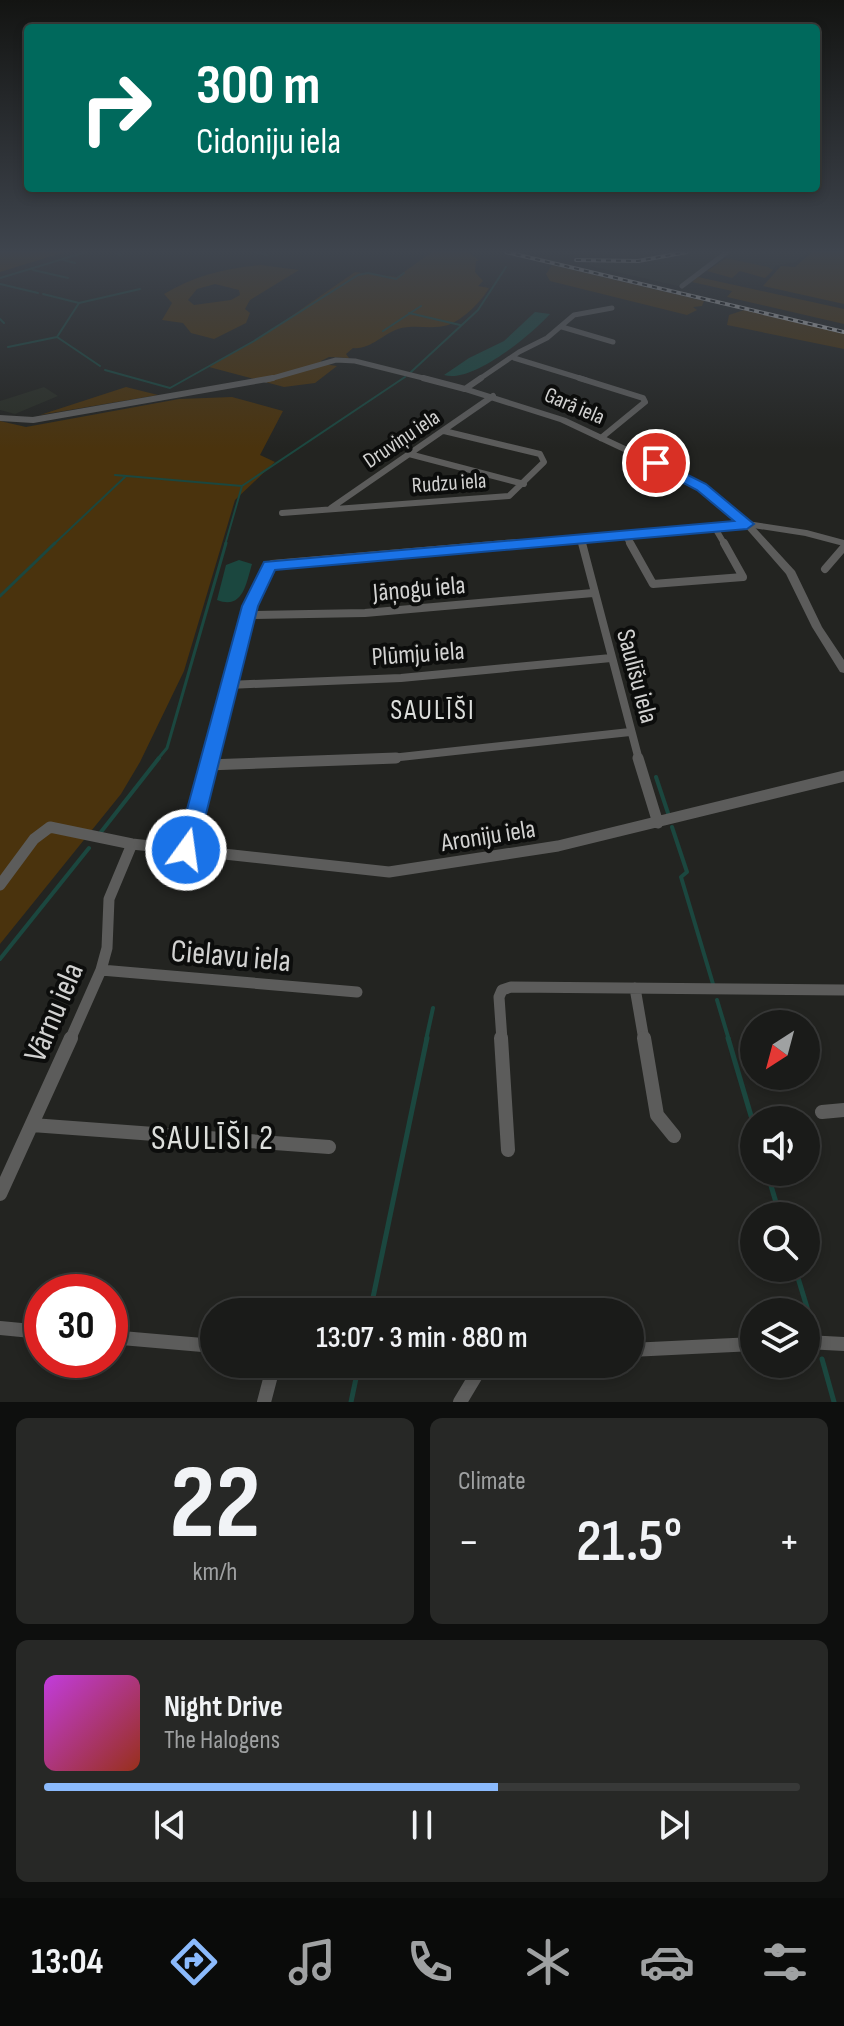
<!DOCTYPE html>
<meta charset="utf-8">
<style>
:root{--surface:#1a1b19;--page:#272826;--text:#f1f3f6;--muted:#9fa1a2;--line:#383938;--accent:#8bbafc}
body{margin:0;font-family:"Sofia Sans Condensed",sans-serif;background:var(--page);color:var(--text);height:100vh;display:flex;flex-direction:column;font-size:30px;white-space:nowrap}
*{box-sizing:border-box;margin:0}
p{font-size:26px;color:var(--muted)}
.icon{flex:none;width:44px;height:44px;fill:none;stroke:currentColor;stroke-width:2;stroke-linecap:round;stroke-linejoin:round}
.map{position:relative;height:1402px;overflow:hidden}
.panel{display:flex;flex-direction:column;gap:16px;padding:16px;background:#0e0f0e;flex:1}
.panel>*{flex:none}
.banner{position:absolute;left:24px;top:24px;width:796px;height:168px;border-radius:8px;box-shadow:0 4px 12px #0003,0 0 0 2px var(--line);background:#00695c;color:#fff;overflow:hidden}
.needle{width:52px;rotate:216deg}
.fabs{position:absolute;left:740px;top:1010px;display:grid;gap:16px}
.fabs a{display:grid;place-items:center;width:80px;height:80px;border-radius:50%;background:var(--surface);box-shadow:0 4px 12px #0003,0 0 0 2px var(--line);font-size:40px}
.speed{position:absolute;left:24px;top:1274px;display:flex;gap:16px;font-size:40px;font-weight:700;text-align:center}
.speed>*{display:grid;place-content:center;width:104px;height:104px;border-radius:50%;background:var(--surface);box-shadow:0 4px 12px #0003,0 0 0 2px var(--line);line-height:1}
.speed .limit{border:12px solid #d22;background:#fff;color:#111}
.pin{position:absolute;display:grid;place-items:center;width:68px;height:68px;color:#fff;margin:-34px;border:4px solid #fff;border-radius:50%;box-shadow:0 2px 8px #0007}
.me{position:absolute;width:88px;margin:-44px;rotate:14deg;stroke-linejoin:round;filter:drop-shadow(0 0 6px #0008)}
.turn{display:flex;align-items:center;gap:28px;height:168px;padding:0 40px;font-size:36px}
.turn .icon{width:104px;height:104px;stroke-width:2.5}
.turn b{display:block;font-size:56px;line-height:68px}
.big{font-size:60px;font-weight:600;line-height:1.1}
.panel .widget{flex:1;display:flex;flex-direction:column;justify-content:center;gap:12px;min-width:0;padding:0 28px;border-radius:12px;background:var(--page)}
.panel .dial{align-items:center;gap:0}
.dial b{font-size:104px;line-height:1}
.song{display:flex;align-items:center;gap:24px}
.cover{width:96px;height:96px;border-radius:12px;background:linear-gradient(135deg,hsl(290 70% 55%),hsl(10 70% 35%))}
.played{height:8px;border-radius:4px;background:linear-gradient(90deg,var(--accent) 60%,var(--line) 60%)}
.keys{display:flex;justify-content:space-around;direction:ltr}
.heat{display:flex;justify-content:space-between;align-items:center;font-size:44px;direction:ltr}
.panel .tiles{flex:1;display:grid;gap:16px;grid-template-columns:1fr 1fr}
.widget:last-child{grid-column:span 2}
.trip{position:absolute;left:200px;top:1298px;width:444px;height:80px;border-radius:40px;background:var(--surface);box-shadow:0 4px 12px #0003,0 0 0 2px var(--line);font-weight:600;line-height:80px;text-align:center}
.menu{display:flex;height:128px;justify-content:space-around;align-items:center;background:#0a0b0a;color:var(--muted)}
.menu .icon{width:56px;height:56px}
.menu .selected{color:var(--accent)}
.menu b{font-size:36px;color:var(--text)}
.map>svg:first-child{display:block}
</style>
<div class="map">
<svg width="844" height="1402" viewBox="0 0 844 1402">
<rect width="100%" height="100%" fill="#232421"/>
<path fill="#2a2e26" d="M 554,252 L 723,252 L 678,286 L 590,266 L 588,259 Z
M 730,252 L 809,252 L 794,263 L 777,265 L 773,270 L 724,257 Z
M 44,387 L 58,396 L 15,414 L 0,410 L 0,401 Z"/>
<path fill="#4a330d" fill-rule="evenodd" d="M 0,252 L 65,252 L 0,272 Z
M 432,252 L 469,252 L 479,261 L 476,261 L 475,272 L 483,281 L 478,286 L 489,288 C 482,301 463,320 448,325 C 432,330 415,324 398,329 C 383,334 370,350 353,348 L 346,354 L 349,358 L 329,357 L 321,361 L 323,364 L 337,366 L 315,383 L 284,387 L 209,367 L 270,331 L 355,272 L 397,277 Z
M 812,252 L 844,252 L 844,304 L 763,286 L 781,266 L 795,267 Z
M 726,258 L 768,267 L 773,270 L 765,278 L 740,271 L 732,278 L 707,271 Z
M 261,265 L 299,270 L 250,300 L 245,309 L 250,313 L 246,323 L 214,339 L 191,333 L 183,323 L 162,320 L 172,303 L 164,294 C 194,276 225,268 261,265 ZM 215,284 L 239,290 L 240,295 L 231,300 L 194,305 L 188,300 L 197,289 Z
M 552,265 L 704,301 L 702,306 L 693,307 L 697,310 L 687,315 L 550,281 L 546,274 Z
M 698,277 L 844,309 L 844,324 L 727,297 L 732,291 L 692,282 Z
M 744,310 L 844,334 L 844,349 L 727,325 L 729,315 Z
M 126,387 L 158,395 L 40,415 Z
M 232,397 L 283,411 L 260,455 L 275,462 L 235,500 L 184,671 L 140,762 L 121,794 L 0,944 L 0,421 L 26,427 L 179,399 Z"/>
<path fill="#1b473f" d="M 535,312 L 550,314 C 531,335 472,384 444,375 L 469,358 L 504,341 Z
M 239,560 L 252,564 C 246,584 243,610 217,600 L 226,565 Z"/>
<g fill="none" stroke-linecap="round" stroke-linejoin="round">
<path stroke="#1b473f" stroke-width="2" d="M 117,252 L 120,255
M 255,252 L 267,255
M 63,260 L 75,263
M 33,270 L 68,278
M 0,278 L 86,252
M 0,284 L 38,293
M 43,294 L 79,303 L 140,289
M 79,303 L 57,337 L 100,366
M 409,313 L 460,325
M 0,319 L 4,323
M 383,331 L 421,306
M 8,347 L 57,337
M 105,370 L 170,388 L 254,341 L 358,275 L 368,273 L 396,279 L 404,273
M 411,372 L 478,310 L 506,267
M 115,475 L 242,486
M 53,545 L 126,476
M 225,545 L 242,486 L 405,377"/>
<path stroke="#1b473f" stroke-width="3" d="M 0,596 L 55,543
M 157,760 L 167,748 L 226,543"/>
<path stroke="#1b473f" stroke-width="4" d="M 656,777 L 668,813
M 672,827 L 687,872 L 681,877 L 713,984
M 101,832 L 159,758
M 0,959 L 89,848
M 717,1000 L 729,1040
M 426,1040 L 433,1008"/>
<path stroke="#1b473f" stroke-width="5" d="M 728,1038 L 754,1126
M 767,1172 L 780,1216
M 795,1268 L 813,1327
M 370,1312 L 427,1038
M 822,1359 L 834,1402
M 351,1402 L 359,1364"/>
<path stroke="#5c5c5b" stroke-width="5" d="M 682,286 L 727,252
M 562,327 L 613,342
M 514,358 L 586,380
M 266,380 L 336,360 L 355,361 L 431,380
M 478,380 L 519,352 L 547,338 L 574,315 L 612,308"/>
<path stroke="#5c5c5b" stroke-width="6" d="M 423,378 L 465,389 L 481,378
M 579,378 L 643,398 L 645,402 L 601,438
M 0,418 L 33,420 L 273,378
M 409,454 L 524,484
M 331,508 L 493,396
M 282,513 L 509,496 L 544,462 L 540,454 L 444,431
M 715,528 L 725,545
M 625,535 L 631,545
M 581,538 L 583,545
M 493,545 L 747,524 L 806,533 L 844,543"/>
<path stroke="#5c5c5b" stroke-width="8" d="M 582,543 L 639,760
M 630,543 L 653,584 L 743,577 L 724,543
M 825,569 L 844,547
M 248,615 L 365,613 L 593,593
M 228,685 L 401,678 L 611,658
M 210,760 L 250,606 L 272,564 L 517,543
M 373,760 L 630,732"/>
<path stroke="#5c5c5b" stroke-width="11" d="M 638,758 L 658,823
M 207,765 L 396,758
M 186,850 L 210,758
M 0,885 L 34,839 L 50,827 L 132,844 L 389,872 L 558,846 L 844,776
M 101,970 L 357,992
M 635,988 L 644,1040
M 70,1040 L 101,970 L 107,948 L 109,899 L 132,844
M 502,1040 L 499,997 L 502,990 L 511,987 L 844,990"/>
<path stroke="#5c5c5b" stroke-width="14" d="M 501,1038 L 508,1150
M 644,1038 L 657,1115 L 674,1136
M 822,1112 L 844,1110
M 32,1125 L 329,1147
M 0,1194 L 71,1038
M 0,1328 L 42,1332
M 110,1337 L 214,1346
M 806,1342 L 844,1344
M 630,1350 L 754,1344
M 264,1402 L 274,1364
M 460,1402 L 478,1372 L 490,1364"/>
<path fill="#5c5c5b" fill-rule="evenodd" d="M 462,387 L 468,387 L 566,418 L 689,476 L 720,496 L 750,522 L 795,571 L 822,627 L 844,660 L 844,673 L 840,672 L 812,627 L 786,574 L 744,526 L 714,500 L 683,480 L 560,422 L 462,391 Z"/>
<defs>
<path id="rail" d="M 506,252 L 844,332
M 576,260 L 638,261 L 687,252"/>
</defs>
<use href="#rail" stroke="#c0c0bf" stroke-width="4"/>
<use href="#rail" stroke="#0c0d0c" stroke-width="2" stroke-dasharray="5" stroke-linecap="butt"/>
</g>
<linearGradient id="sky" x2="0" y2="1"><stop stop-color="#131412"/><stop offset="0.56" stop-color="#3f454e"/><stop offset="1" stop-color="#3f454e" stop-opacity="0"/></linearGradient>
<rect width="844" height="449" fill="url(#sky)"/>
<path fill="#1a73e8" stroke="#114b97" stroke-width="2" d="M 656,459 L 706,484 L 754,524 L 747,529 L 275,570 L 258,606 L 197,850 L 194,856 L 186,859 L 179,856 L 176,850 L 242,606 L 264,562 L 734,521 L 697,490 L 651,466 L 651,461 Z"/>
<g text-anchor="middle" stroke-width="8" stroke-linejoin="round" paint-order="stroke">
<g font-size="22" fill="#d2d2d1" stroke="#0c0d0c">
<text transform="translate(575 405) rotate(23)" y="8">Garā iela</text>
<text transform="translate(401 438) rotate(-34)" y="8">Druviņu iela</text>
<text transform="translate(449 482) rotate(-4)" y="8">Rudzu iela</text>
</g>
<g font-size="26" fill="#d2d2d1" stroke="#0c0d0c">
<text transform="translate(419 588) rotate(-5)" y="9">Jāņogu iela</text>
<text transform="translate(418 653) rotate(-4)" y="9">Plūmju iela</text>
<text transform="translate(638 676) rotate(75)" y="9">Saulīšu iela</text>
<text transform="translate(488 835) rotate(-9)" y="9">Aroniju iela</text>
</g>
<g font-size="28" letter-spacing="2" fill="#dddfdc" stroke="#0c0d0c">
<text x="433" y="719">SAULĪŠI</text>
</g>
<g font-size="32" fill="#d2d2d1" stroke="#0c0d0c">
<text transform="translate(231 955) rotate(5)" y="11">Cielavu iela</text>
<text transform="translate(53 1012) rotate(-67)" y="11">Vārnu iela</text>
</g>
<g font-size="34" letter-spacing="2" fill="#dddfdc" stroke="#0c0d0c">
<text x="213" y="1149">SAULĪŠI 2</text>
</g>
</g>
</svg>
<div class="fabs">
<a><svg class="needle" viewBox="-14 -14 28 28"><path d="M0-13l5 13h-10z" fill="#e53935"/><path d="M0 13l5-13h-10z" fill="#9fa1a2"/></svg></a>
<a><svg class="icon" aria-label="sound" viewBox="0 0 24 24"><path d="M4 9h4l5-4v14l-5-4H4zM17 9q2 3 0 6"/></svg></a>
<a><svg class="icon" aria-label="search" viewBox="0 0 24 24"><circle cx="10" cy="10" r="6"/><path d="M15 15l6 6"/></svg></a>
<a><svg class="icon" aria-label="layers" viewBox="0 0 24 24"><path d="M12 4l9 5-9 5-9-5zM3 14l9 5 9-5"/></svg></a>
</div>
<div class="speed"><div class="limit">30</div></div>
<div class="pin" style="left:656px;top:463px;background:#d93025"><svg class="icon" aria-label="arrive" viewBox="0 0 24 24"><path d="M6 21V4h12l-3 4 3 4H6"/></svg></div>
<svg class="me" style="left:186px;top:850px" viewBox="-20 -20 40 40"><circle r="17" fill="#1a73e8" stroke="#fff" stroke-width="3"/><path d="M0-11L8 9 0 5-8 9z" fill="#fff"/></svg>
<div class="trip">13:07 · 3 min · 880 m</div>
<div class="banner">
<div class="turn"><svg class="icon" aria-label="right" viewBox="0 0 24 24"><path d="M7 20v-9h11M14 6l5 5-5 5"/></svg><div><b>300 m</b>Cidoniju iela</div></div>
</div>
</div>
<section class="panel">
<div class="tiles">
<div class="widget dial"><b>22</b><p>km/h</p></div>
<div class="widget"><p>Climate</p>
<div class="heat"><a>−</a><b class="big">21.5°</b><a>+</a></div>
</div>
<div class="widget">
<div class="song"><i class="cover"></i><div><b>Night Drive</b><p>The Halogens</p></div></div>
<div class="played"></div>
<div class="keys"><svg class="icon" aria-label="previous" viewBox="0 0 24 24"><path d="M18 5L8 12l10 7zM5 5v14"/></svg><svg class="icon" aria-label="pause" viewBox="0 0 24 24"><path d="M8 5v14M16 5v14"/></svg><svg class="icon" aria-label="next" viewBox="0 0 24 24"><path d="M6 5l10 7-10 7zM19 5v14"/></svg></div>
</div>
</div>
</section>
<nav class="menu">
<b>13:04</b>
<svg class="icon selected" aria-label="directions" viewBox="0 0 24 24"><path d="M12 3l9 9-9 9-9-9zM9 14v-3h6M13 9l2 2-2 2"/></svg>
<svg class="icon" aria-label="music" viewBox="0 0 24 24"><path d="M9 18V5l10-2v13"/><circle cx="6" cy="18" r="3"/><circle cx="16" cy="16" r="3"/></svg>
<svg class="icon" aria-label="phone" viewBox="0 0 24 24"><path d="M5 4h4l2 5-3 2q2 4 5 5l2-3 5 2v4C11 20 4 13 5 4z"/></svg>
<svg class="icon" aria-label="climate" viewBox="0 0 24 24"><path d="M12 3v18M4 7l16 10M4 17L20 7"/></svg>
<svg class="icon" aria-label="car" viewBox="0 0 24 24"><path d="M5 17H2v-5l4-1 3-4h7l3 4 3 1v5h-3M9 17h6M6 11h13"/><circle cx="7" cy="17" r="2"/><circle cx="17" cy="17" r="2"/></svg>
<svg class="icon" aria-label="filters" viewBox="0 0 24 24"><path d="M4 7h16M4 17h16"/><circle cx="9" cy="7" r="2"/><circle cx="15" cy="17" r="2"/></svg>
</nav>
